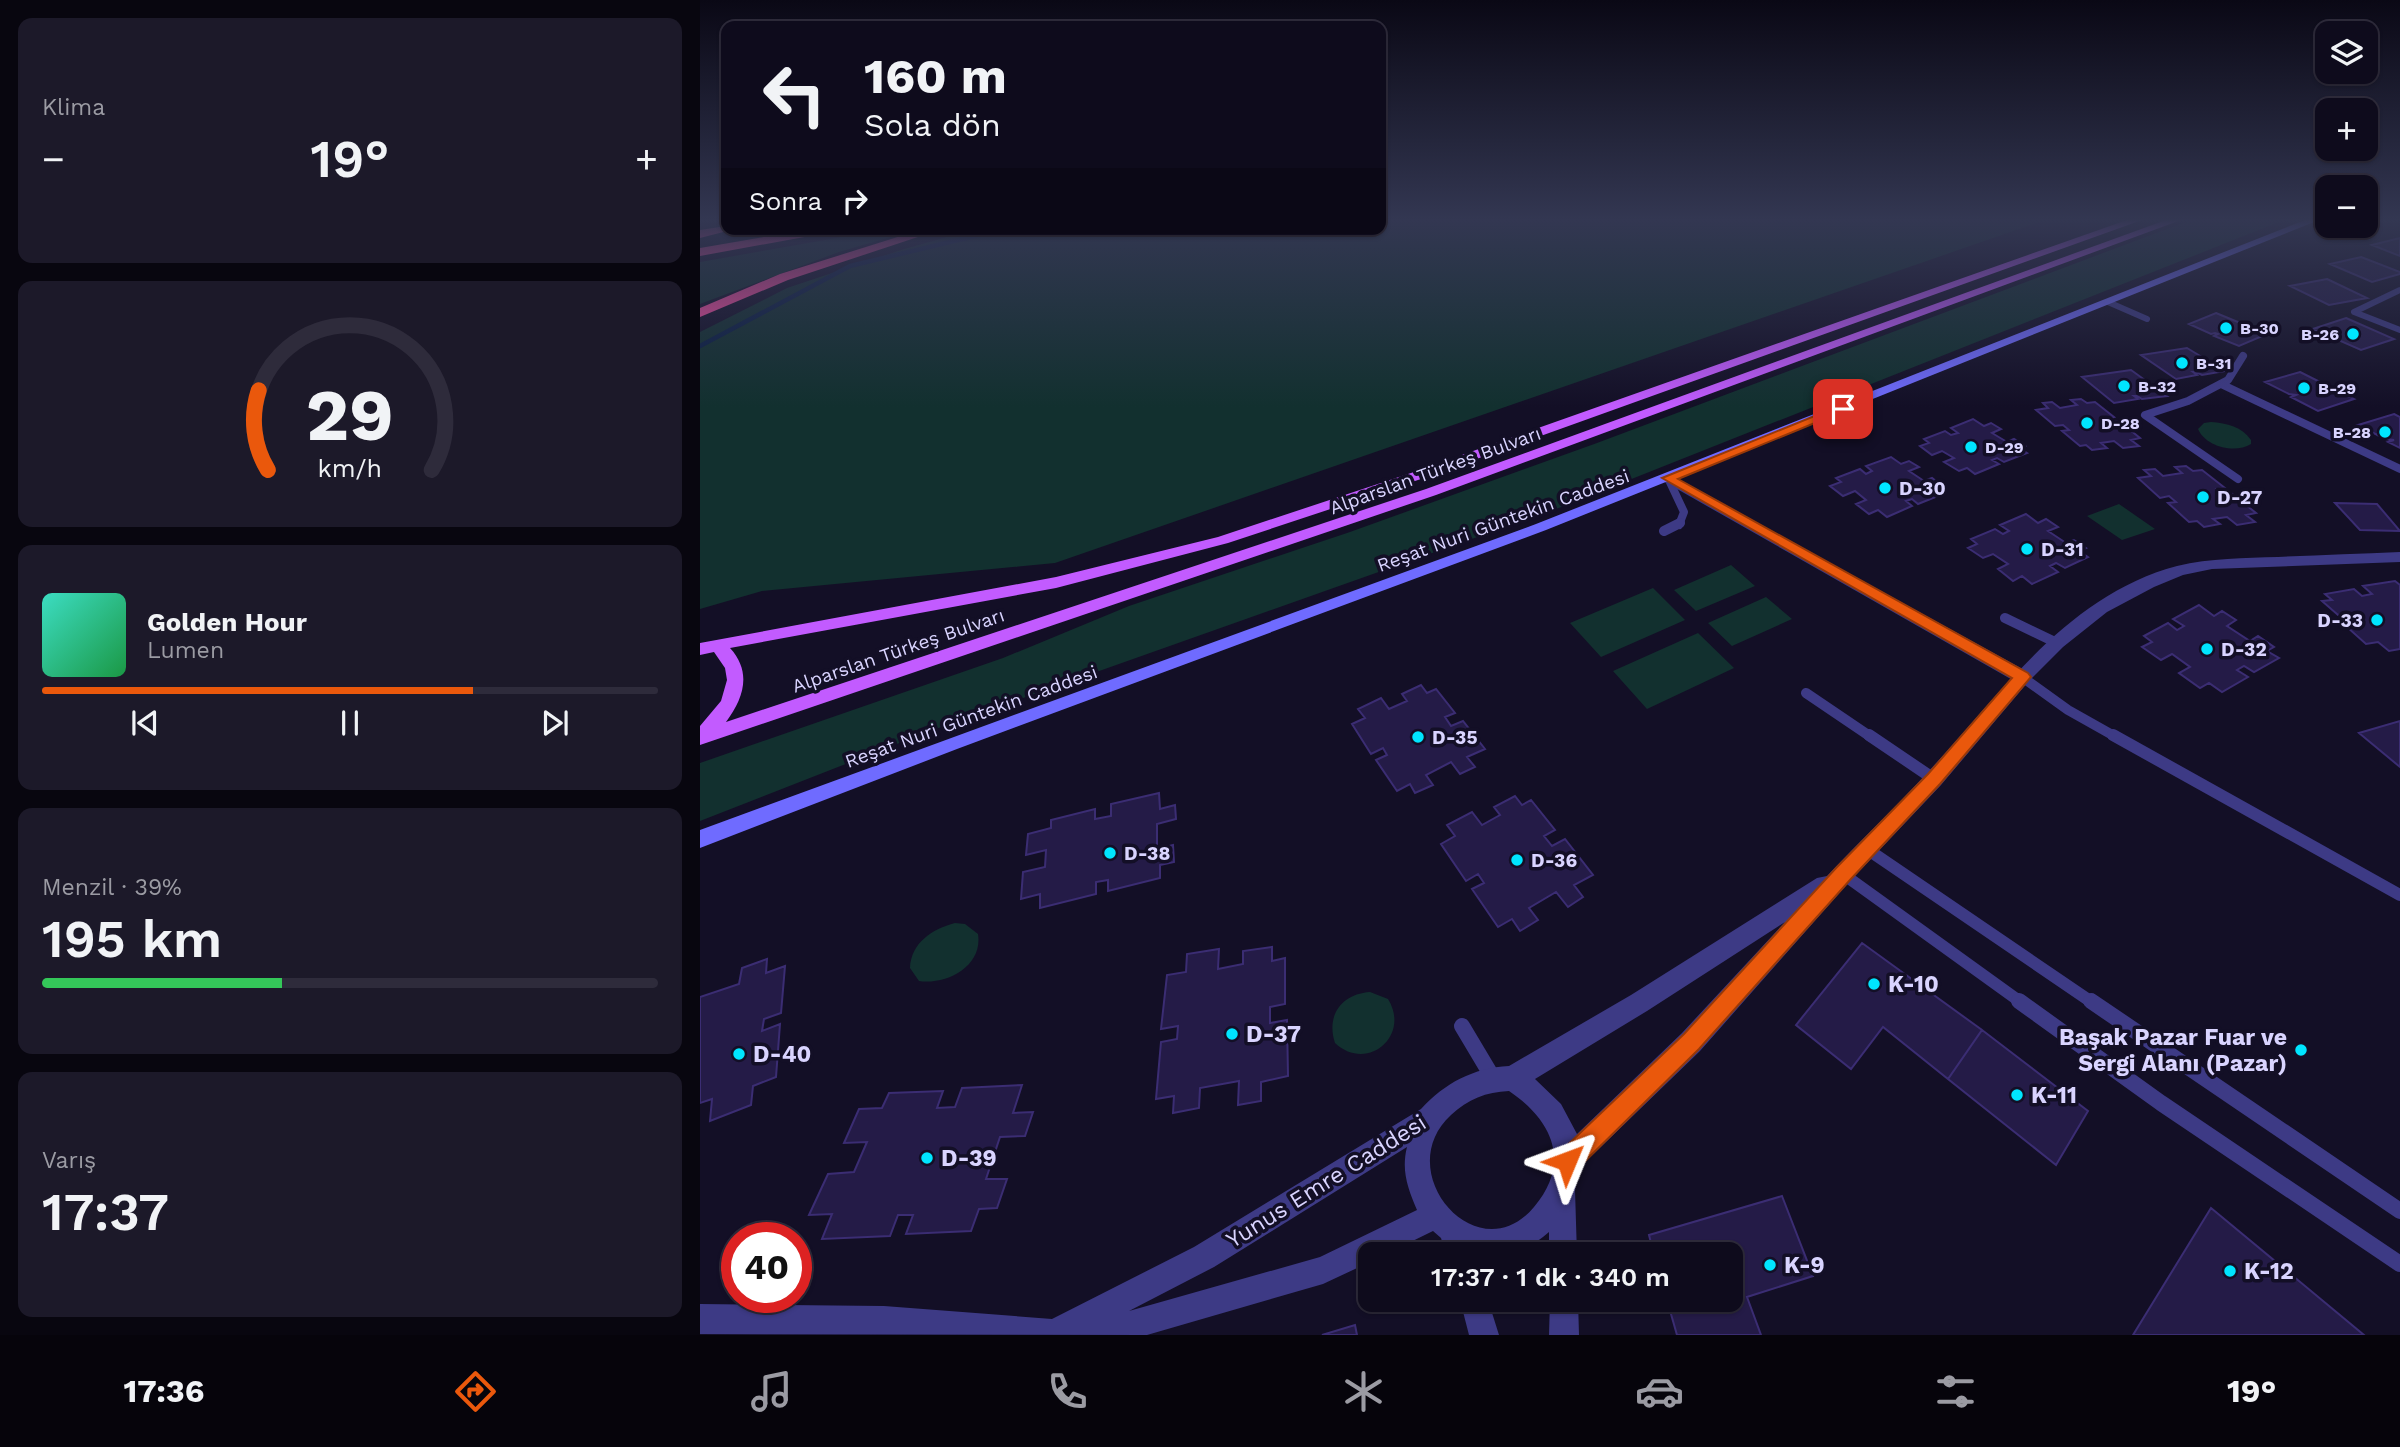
<!DOCTYPE html>
<html lang="tr">
<meta charset="utf-8">
<style>
:root{--surface:#0e0b1c;--page:#1c1929;--text:#f1f3f6;--muted:#9b9ba3;--line:#2e2b3b;--accent:#ea580c}
body{margin:0;font-family:"Work Sans",sans-serif;background:var(--page);color:var(--text);height:100vh;display:flex;flex-direction:column;font-size:26px;white-space:nowrap}
*{box-sizing:border-box;margin:0}
p{font-size:23px;color:var(--muted)}
.icon{flex:none;width:38px;height:38px;fill:none;stroke:currentColor;stroke-width:2;stroke-linecap:round;stroke-linejoin:round}
.map{position:relative;flex:1;overflow:hidden}
.side{display:flex;flex-direction:column;gap:18px;padding:18px;background:#08060f;width:700px}
.side>*{flex:none}
.top-card{position:absolute;left:21px;top:21px;width:665px;height:214px;border-radius:14px;box-shadow:0 2px 5px #0004,0 0 0 2px var(--line);background:#0e0b1c;color:var(--text);overflow:hidden}
.controls{position:absolute;left:1615px;top:21px;display:grid;gap:14px}
.controls a{display:grid;place-items:center;width:63px;height:63px;border-radius:14px;background:var(--surface);box-shadow:0 2px 5px #0004,0 0 0 2px var(--line);font-size:35px}
.speed{position:absolute;left:21px;top:1222px;display:flex;gap:14px;font-size:35px;font-weight:700;text-align:center}
.speed>*{display:grid;place-content:center;width:91px;height:91px;border-radius:50%;background:var(--surface);box-shadow:0 2px 5px #0004,0 0 0 2px var(--line);line-height:1}
.speed .limit{border:10px solid #d22;background:#fff;color:#111}
.pin{position:absolute;display:grid;place-items:center;width:60px;height:60px;color:#fff;margin:-30px;border-radius:14px;box-shadow:0 4px 10px #0006}
.me{position:absolute;width:77px;margin:-38px;rotate:46deg;stroke-linejoin:round;filter:drop-shadow(0 0 5px #0008)}
.turn{display:flex;align-items:center;gap:24px;height:147px;padding:0 28px;font-size:32px}
.turn .icon{width:91px;height:91px;stroke-width:2.5}
.turn b{display:block;font-size:49px;line-height:60px}
.then{display:flex;align-items:center;height:66px;padding:0 28px;background:#0003;gap:14px;font-size:26px}
.big{font-size:52px;font-weight:600;line-height:1.1}
.side .card{flex:1;display:flex;flex-direction:column;justify-content:center;gap:10px;min-width:0;padding:0 24px;border-radius:14px;background:var(--page)}
.side .dial{align-items:center;gap:0}
.dial svg{height:182px;overflow:visible;fill:none;stroke:var(--line);stroke-width:7;stroke-linecap:round;text-anchor:middle}
.dial text{fill:var(--text);stroke:none}
.song{display:flex;align-items:center;gap:21px}
.cover{width:84px;height:84px;border-radius:10px;background:linear-gradient(135deg,hsl(170 70% 55%),hsl(140 70% 35%))}
.played{height:7px;border-radius:4px;background:linear-gradient(90deg,var(--accent) 70%,var(--line) 70%)}
.keys{display:flex;justify-content:space-around;direction:ltr}
.heat{display:flex;justify-content:space-between;align-items:center;font-size:38px;direction:ltr}
.charge{height:10px;border-radius:5px;background:linear-gradient(90deg,#34c759 39%,var(--line) 0)}
.trip{position:absolute;left:658px;top:1242px;width:385px;height:70px;border-radius:14px;background:var(--surface);box-shadow:0 2px 5px #0004,0 0 0 2px var(--line);font-weight:600;line-height:70px;text-align:center}
.menu{display:flex;height:112px;justify-content:space-around;align-items:center;background:#06040b;color:var(--muted)}
.menu .icon{width:49px;height:49px}
.menu .current{color:var(--accent)}
.menu b{font-size:32px;color:var(--text)}
main{display:flex;flex:1;min-height:0}
.map>svg:first-child{display:block}
</style>
<main>
<section class="side">
<div class="card"><p>Klima</p>
<div class="heat"><a>−</a><b class="big">19°</b><a>+</a></div>
</div>
<div class="card dial"><svg viewBox="0 0 100 80">
<path d="M14 69A42 42 0 1 1 86 69"/>
<path d="M14 69A42 42 0 0 1 10 34" stroke="#ea580c"/>
<text x="50" y="56" font-size="32" font-weight="700">29</text>
<text x="50" y="72" font-size="11">km/h</text>
</svg></div>
<div class="card">
<div class="song"><i class="cover"></i><div><b>Golden Hour</b><p>Lumen</p></div></div>
<div class="played"></div>
<div class="keys"><svg class="icon" aria-label="previous" viewBox="0 0 24 24"><path d="M18 5L8 12l10 7zM5 5v14"/></svg><svg class="icon" aria-label="pause" viewBox="0 0 24 24"><path d="M8 5v14M16 5v14"/></svg><svg class="icon" aria-label="next" viewBox="0 0 24 24"><path d="M6 5l10 7-10 7zM19 5v14"/></svg></div>
</div>
<div class="card"><p>Menzil · 39%</p><b class="big">195 km</b><div class="charge"></div></div>
<div class="card"><p>Varış</p><b class="big">17:37</b></div>
</section>
<div class="map">
<svg width="1700" height="1335" viewBox="0 0 1700 1335">
<rect width="100%" height="100%" fill="#130f26"/>
<path fill="#12302f" d="M 681,220 L 1345,220 L 355,563 L 62,591 L 0,609 L 0,332 L 87,288 L 204,249 L 276,229 L 681,229 Z
M 1491,220 L 1584,220 L 851,511 L 230,731 L 0,821 L 0,763 L 303,658 L 429,606 L 650,532 L 897,443 Z
M 188,229 L 218,229 L 139,252 L 0,304 L 0,262 Z
M 1511,422 C 1527,423 1542,427 1551,440 L 1551,444 C 1535,454 1506,447 1498,429 L 1504,423 Z
M 1419,504 L 1455,529 L 1422,540 L 1387,516 Z
M 1031,565 L 1055,586 L 996,611 L 974,590 Z
M 953,588 L 985,620 L 901,657 L 870,623 Z
M 1066,597 L 1092,619 L 1032,646 L 1008,623 Z
M 998,633 L 1034,668 L 947,709 L 913,671 Z
M 255,923 L 265,924 L 278,934 C 283,966 247,985 219,981 L 210,968 C 211,943 232,929 255,923 Z
M 670,992 L 688,999 C 711,1036 667,1073 635,1043 C 626,1016 641,994 670,992 Z"/>
<g fill="none" stroke-linecap="round" stroke-linejoin="round">
<path stroke="#0a1f44" stroke-width="4.5" d="M 0,346 L 150,266 L 304,229"/>
</g>
<path fill="#241b47" stroke="#3b2d73" stroke-width="2" d="M 1700,238 L 1700,256 L 1672,245 Z
M 1661,257 L 1700,272 L 1700,274 L 1672,282 L 1630,264 Z
M 1627,279 L 1667,298 L 1629,305 L 1590,286 Z
M 1516,313 L 1567,334 L 1539,346 L 1514,336 L 1518,334 L 1515,333 L 1511,334 L 1489,324 Z
M 1646,318 L 1694,339 L 1661,350 L 1613,329 Z
M 1487,348 L 1525,371 L 1502,375 L 1496,372 L 1493,372 L 1497,375 L 1476,379 L 1441,355 Z
M 1431,370 L 1467,396 L 1442,399 L 1437,396 L 1434,396 L 1438,399 L 1414,403 L 1382,377 Z
M 1600,372 L 1654,399 L 1618,411 L 1591,397 L 1596,395 L 1589,394 L 1565,382 Z
M 1381,399 L 1387,403 L 1395,402 L 1414,417 L 1407,419 L 1412,422 L 1419,421 L 1440,438 L 1431,440 L 1439,446 L 1423,448 L 1414,441 L 1401,443 L 1407,448 L 1392,450 L 1386,445 L 1380,446 L 1362,431 L 1369,430 L 1363,425 L 1355,426 L 1336,410 L 1348,408 L 1343,403 L 1352,402 L 1360,408 L 1377,405 L 1371,400 Z
M 1694,414 L 1700,417 L 1700,448 L 1688,442 L 1694,440 L 1685,439 L 1658,425 Z
M 1273,419 L 1284,426 L 1291,423 L 1301,429 L 1292,433 L 1307,442 L 1314,439 L 1325,446 L 1319,448 L 1327,453 L 1304,462 L 1297,458 L 1292,460 L 1299,464 L 1275,474 L 1267,468 L 1259,471 L 1244,462 L 1254,458 L 1242,451 L 1232,455 L 1220,446 L 1229,443 L 1224,439 L 1245,431 L 1251,435 L 1258,433 L 1251,428 Z
M 1191,457 L 1201,464 L 1209,461 L 1219,467 L 1209,471 L 1224,481 L 1232,478 L 1242,486 L 1236,489 L 1243,494 L 1218,504 L 1212,499 L 1206,501 L 1212,506 L 1187,517 L 1178,510 L 1169,514 L 1156,504 L 1166,500 L 1155,491 L 1143,496 L 1130,486 L 1141,482 L 1136,478 L 1160,469 L 1166,474 L 1172,471 L 1166,466 Z
M 1486,466 L 1493,471 L 1502,470 L 1525,488 L 1517,489 L 1523,494 L 1531,493 L 1556,513 L 1546,515 L 1555,522 L 1537,525 L 1527,517 L 1513,519 L 1520,524 L 1504,527 L 1497,521 L 1489,522 L 1468,503 L 1476,502 L 1469,496 L 1460,498 L 1438,478 L 1451,476 L 1444,470 L 1455,469 L 1463,476 L 1482,473 L 1475,467 Z
M 1635,503 L 1677,504 L 1700,531 L 1660,530 Z
M 1326,514 L 1338,523 L 1346,519 L 1358,527 L 1348,531 L 1366,543 L 1374,540 L 1386,548 L 1379,551 L 1388,557 L 1365,568 L 1356,563 L 1350,566 L 1358,572 L 1332,584 L 1322,576 L 1313,581 L 1298,569 L 1308,564 L 1293,554 L 1283,558 L 1268,548 L 1277,544 L 1271,539 L 1295,529 L 1303,534 L 1309,531 L 1300,525 Z
M 1695,581 L 1700,585 L 1700,649 L 1689,651 L 1678,642 L 1666,644 L 1647,627 L 1661,625 L 1647,613 L 1638,615 L 1622,601 L 1632,600 L 1625,594 L 1654,589 L 1662,596 L 1672,594 L 1663,586 Z
M 1499,605 L 1514,616 L 1522,611 L 1536,620 L 1527,626 L 1550,641 L 1558,636 L 1574,647 L 1567,651 L 1579,658 L 1554,672 L 1544,666 L 1537,670 L 1548,677 L 1522,692 L 1509,683 L 1500,688 L 1479,673 L 1490,667 L 1472,654 L 1461,660 L 1442,647 L 1452,642 L 1444,636 L 1468,623 L 1477,630 L 1484,626 L 1473,619 Z
M 721,685 L 727,693 L 736,689 L 755,713 L 745,717 L 751,726 L 763,721 L 785,749 L 767,757 L 775,767 L 760,774 L 751,762 L 726,775 L 733,785 L 715,793 L 710,784 L 697,791 L 676,760 L 687,755 L 683,748 L 671,754 L 652,724 L 665,718 L 658,709 L 681,698 L 689,709 L 707,701 L 702,694 Z
M 1700,721 L 1700,767 L 1659,733 Z
M 459,793 L 460,809 L 475,805 L 476,819 L 457,824 L 457,849 L 473,845 L 474,862 L 460,865 L 460,878 L 408,891 L 408,880 L 396,882 L 396,894 L 340,908 L 340,894 L 321,899 L 323,872 L 345,867 L 346,850 L 326,855 L 328,834 L 351,828 L 351,820 L 395,809 L 395,819 L 411,816 L 411,804 Z
M 815,796 L 822,805 L 831,800 L 855,830 L 844,836 L 852,846 L 865,839 L 893,875 L 874,885 L 883,897 L 868,907 L 856,892 L 829,908 L 838,920 L 820,931 L 812,919 L 798,927 L 772,889 L 784,883 L 778,874 L 766,881 L 741,844 L 755,836 L 747,825 L 772,812 L 782,825 L 800,815 L 794,807 Z
M 1162,943 L 1282,1030 L 1248,1079 L 1183,1027 L 1151,1069 L 1096,1025 Z
M 572,947 L 572,961 L 585,958 L 585,1004 L 570,1007 L 570,1023 L 587,1020 L 588,1076 L 561,1082 L 561,1101 L 538,1105 L 539,1081 L 500,1088 L 499,1108 L 473,1113 L 474,1096 L 456,1099 L 461,1042 L 477,1039 L 478,1026 L 461,1029 L 467,975 L 486,972 L 487,954 L 519,949 L 518,969 L 543,964 L 543,951 Z
M 67,959 L 66,973 L 85,966 L 81,1013 L 64,1019 L 62,1031 L 80,1024 L 76,1077 L 53,1086 L 51,1105 L 10,1121 L 12,1099 L 0,1103 L 0,997 L 39,984 L 42,968 Z
M 1282,1030 L 1388,1111 L 1356,1165 L 1248,1079 Z
M 322,1085 L 313,1113 L 333,1112 L 325,1136 L 300,1137 L 286,1179 L 307,1179 L 297,1208 L 279,1209 L 271,1231 L 206,1234 L 213,1215 L 198,1215 L 190,1236 L 122,1239 L 132,1214 L 109,1215 L 128,1174 L 154,1172 L 167,1142 L 144,1143 L 159,1109 L 182,1108 L 189,1093 L 243,1091 L 237,1108 L 255,1107 L 262,1088 Z
M 1082,1196 L 1113,1276 L 1047,1297 L 1061,1335 L 977,1335 L 967,1300 L 1031,1300 L 1031,1255 L 954,1255 L 949,1235 Z
M 1511,1208 L 1664,1335 L 1433,1335 Z
M 655,1325 L 657,1335 L 622,1335 Z"/>
<g fill="none" stroke-linecap="round" stroke-linejoin="round">
<path stroke="#3d3a85" stroke-width="6" d="M 1666,222 L 1676,225
M 1700,290 L 1654,312 L 1700,330
M 1408,302 L 1447,319"/>
<path stroke="#3d3a85" stroke-width="8" d="M 1521,384 L 1700,469
M 968,478 L 984,512 L 979,525
M 1538,479 L 1445,415 L 1488,401 L 1528,380 L 1543,356"/>
<path stroke="#3d3a85" stroke-width="10" d="M 964,531 L 980,523
M 1305,618 L 1357,643
M 1322,677 L 1368,710 L 1416,737
M 1106,693 L 1171,737"/>
<path stroke="#3d3a85" stroke-width="12" d="M 1169,735 L 1234,779
M 1413,735 L 1700,895
M 1167,849 L 1393,1003
M 1143,874 L 1322,1003"/>
<path stroke="#3d3a85" stroke-width="16" d="M 1319,1001 L 1461,1103 L 1700,1264
M 1391,1001 L 1700,1211
M 762,1026 L 793,1078"/>
<path fill="#3d3a85" fill-rule="evenodd" d="M 968,474 L 1328,672 L 1331,677 L 1328,682 L 1316,682 L 963,481 L 963,475 Z"/>
<path fill="#3d3a85" fill-rule="evenodd" d="M 1700,552 L 1700,562 L 1512,569 L 1483,575 L 1454,587 L 1407,612 L 1363,647 L 1328,682 L 1241,785 L 1150,881 L 1000,1051 L 879,1168 L 875,1190 L 877,1255 L 849,1255 L 849,1232 C 819,1260 782,1255 746,1255 L 741,1238 L 733,1231 L 684,1255 L 670,1255 L 670,1262 L 623,1284 L 447,1335 L 0,1334 L 0,1304 L 184,1306 L 352,1319 L 494,1247 L 721,1109 C 745,1083 773,1068 809,1066 L 931,995 L 1117,878 L 1127,876 C 1160,841 1195,808 1227,773 C 1300,695 1367,595 1477,566 C 1511,558 1544,558 1578,557 C 1618,555 1659,554 1700,552 ZM 1085,922 L 982,1033 L 877,1134 L 861,1104 L 835,1079 L 947,1011 ZM 809,1091 C 852,1120 872,1162 834,1207 C 778,1274 689,1172 751,1115 C 768,1099 786,1092 809,1091 ZM 707,1147 C 701,1171 708,1189 717,1210 L 620,1257 L 429,1311 L 514,1267 Z
M 760,1300 L 788,1300 L 799,1335 L 769,1335 Z
M 850,1300 L 878,1300 L 879,1335 L 849,1335 Z"/>
<path fill="#6f6bff" fill-rule="evenodd" d="M 1605,220 L 1619,220 L 846,530 L 257,749 L 0,848 L 0,830 L 836,524 Z"/>
<path fill="#c25bff" fill-rule="evenodd" d="M 1427,220 L 1442,220 L 721,479 L 528,543 L 356,588 L 30,648 C 52,672 44,698 26,722 L 726,489 L 1466,220 L 1481,220 L 736,495 L 0,745 L 0,726 L 21,701 L 27,680 L 25,668 L 14,652 L 0,655 L 0,643 L 356,577 L 518,537 L 711,473 Z"/>
<path fill="#ff4fa3" fill-rule="evenodd" d="M 26,226 L 26,229 L 35,229 L 0,238 L 0,230 Z
M 110,229 L 138,229 L 132,232 L 0,256 L 0,248 Z
M 223,229 L 242,229 L 88,280 L 0,317 L 0,308 L 80,274 Z"/>
</g>
<linearGradient id="sky" x2="0" y2="1"><stop stop-color="#0a0815"/><stop offset="0.54" stop-color="#333752"/><stop offset="1" stop-color="#333752" stop-opacity="0"/></linearGradient>
<rect width="1700" height="407" fill="url(#sky)"/>
<path fill="#ea580c" stroke="#983908" stroke-width="2" d="M 1139,406 L 1149,409 L 978,479 L 1328,673 L 1331,677 L 1240,784 L 1150,880 L 999,1049 L 876,1170 L 867,1173 L 859,1170 L 855,1161 L 859,1153 L 984,1034 L 1136,868 L 1228,774 L 1312,678 L 962,478 Z"/>
<g fill="#00e5ff" stroke="#130f26" stroke-width="2.5">
<circle cx="1526" cy="328" r="7"/>
<circle cx="1653" cy="334" r="7"/>
<circle cx="1482" cy="363" r="7"/>
<circle cx="1424" cy="386" r="7"/>
<circle cx="1604" cy="388" r="7"/>
<circle cx="1387" cy="423" r="7"/>
<circle cx="1685" cy="432" r="7"/>
<circle cx="1271" cy="447" r="7"/>
<circle cx="1185" cy="488" r="7"/>
<circle cx="1503" cy="497" r="7"/>
<circle cx="1327" cy="549" r="7"/>
<circle cx="1677" cy="620" r="7"/>
<circle cx="1507" cy="649" r="7"/>
<circle cx="718" cy="737" r="7"/>
<circle cx="410" cy="853" r="7"/>
<circle cx="817" cy="860" r="7"/>
<circle cx="1174" cy="984" r="7"/>
<circle cx="532" cy="1034" r="7"/>
<circle cx="1601" cy="1050" r="7"/>
<circle cx="39" cy="1054" r="7"/>
<circle cx="1317" cy="1095" r="7"/>
<circle cx="227" cy="1158" r="7"/>
<circle cx="1070" cy="1265" r="7"/>
<circle cx="1530" cy="1271" r="7"/>
</g>
<g text-anchor="middle" stroke-width="7" stroke-linejoin="round" paint-order="stroke">
<g font-size="16" font-weight="bold" fill="#d9d4ff" stroke="#130f26" text-anchor="start">
<text x="1540" y="334">B-30</text>
<text x="1639" y="340" text-anchor="end">B-26</text>
<text x="1496" y="369">B-31</text>
<text x="1438" y="392">B-32</text>
<text x="1618" y="394">B-29</text>
<text x="1401" y="429">D-28</text>
<text x="1671" y="438" text-anchor="end">B-28</text>
<text x="1285" y="453">D-29</text>
</g>
<g font-size="19" fill="#d9d4ff" stroke="#130f26">
<text transform="translate(735 470) rotate(-20)" y="7">Alparslan Türkeş Bulvarı</text>
<text transform="translate(803 520) rotate(-20)" y="7">Reşat Nuri Güntekin Caddesi</text>
<text transform="translate(198 650) rotate(-19)" y="7">Alparslan Türkeş Bulvarı</text>
<text transform="translate(271 716) rotate(-20)" y="7">Reşat Nuri Güntekin Caddesi</text>
</g>
<g font-size="19" font-weight="bold" fill="#d9d4ff" stroke="#130f26" text-anchor="start">
<text x="1199" y="495">D-30</text>
<text x="1517" y="504">D-27</text>
<text x="1341" y="556">D-31</text>
<text x="1663" y="627" text-anchor="end">D-33</text>
<text x="1521" y="656">D-32</text>
<text x="732" y="744">D-35</text>
<text x="424" y="860">D-38</text>
<text x="831" y="867">D-36</text>
</g>
<g font-size="23" font-weight="bold" fill="#d9d4ff" stroke="#130f26" text-anchor="start">
<text x="1188" y="992">K-10</text>
<text x="546" y="1042">D-37</text>
<text x="1587" y="1045" text-anchor="end">Başak Pazar Fuar ve<tspan x="1587" dy="26">Sergi Alanı (Pazar)</tspan></text>
<text x="53" y="1062">D-40</text>
<text x="1331" y="1103">K-11</text>
<text x="241" y="1166">D-39</text>
<text x="1084" y="1273">K-9</text>
<text x="1544" y="1279">K-12</text>
</g>
<g font-size="23" fill="#d9d4ff" stroke="#130f26">
<text transform="translate(626 1181) rotate(-32)" y="8">Yunus Emre Caddesi</text>
</g>
</g>
</svg>
<div class="controls">
<a><svg class="icon" aria-label="layers" viewBox="0 0 24 24"><path d="M12 4l9 5-9 5-9-5zM3 14l9 5 9-5"/></svg></a>
<a>+</a>
<a>−</a>
</div>
<div class="speed"><div class="limit">40</div></div>
<div class="pin" style="left:1143px;top:409px;background:#d93025"><svg class="icon" aria-label="arrive" viewBox="0 0 24 24"><path d="M6 21V4h12l-3 4 3 4H6"/></svg></div>
<svg class="me" style="left:867px;top:1161px" viewBox="-20 -20 40 40"><path d="M0-17L14 15 0 8-14 15z" fill="#ea580c" stroke="#fff" stroke-width="4"/></svg>
<div class="trip">17:37 · 1 dk · 340 m</div>
<div class="top-card">
<div class="turn"><svg class="icon" aria-label="left" viewBox="0 0 24 24"><path d="M17 20v-9H6M10 6l-5 5 5 5"/></svg><div><b>160 m</b>Sola dön</div></div>
<div class="then">Sonra<svg class="icon" aria-label="right" viewBox="0 0 24 24"><path d="M7 20v-9h11M14 6l5 5-5 5"/></svg></div>
</div>
</div>
</main>
<nav class="menu">
<b>17:36</b>
<svg class="icon current" aria-label="directions" viewBox="0 0 24 24"><path d="M12 3l9 9-9 9-9-9zM9 14v-3h6M13 9l2 2-2 2"/></svg>
<svg class="icon" aria-label="music" viewBox="0 0 24 24"><path d="M9 18V5l10-2v13"/><circle cx="6" cy="18" r="3"/><circle cx="16" cy="16" r="3"/></svg>
<svg class="icon" aria-label="phone" viewBox="0 0 24 24"><path d="M5 4h4l2 5-3 2q2 4 5 5l2-3 5 2v4C11 20 4 13 5 4z"/></svg>
<svg class="icon" aria-label="climate" viewBox="0 0 24 24"><path d="M12 3v18M4 7l16 10M4 17L20 7"/></svg>
<svg class="icon" aria-label="car" viewBox="0 0 24 24"><path d="M5 17H2v-5l4-1 3-4h7l3 4 3 1v5h-3M9 17h6M6 11h13"/><circle cx="7" cy="17" r="2"/><circle cx="17" cy="17" r="2"/></svg>
<svg class="icon" aria-label="filters" viewBox="0 0 24 24"><path d="M4 7h16M4 17h16"/><circle cx="9" cy="7" r="2"/><circle cx="15" cy="17" r="2"/></svg>
<b>19°</b>
</nav>
